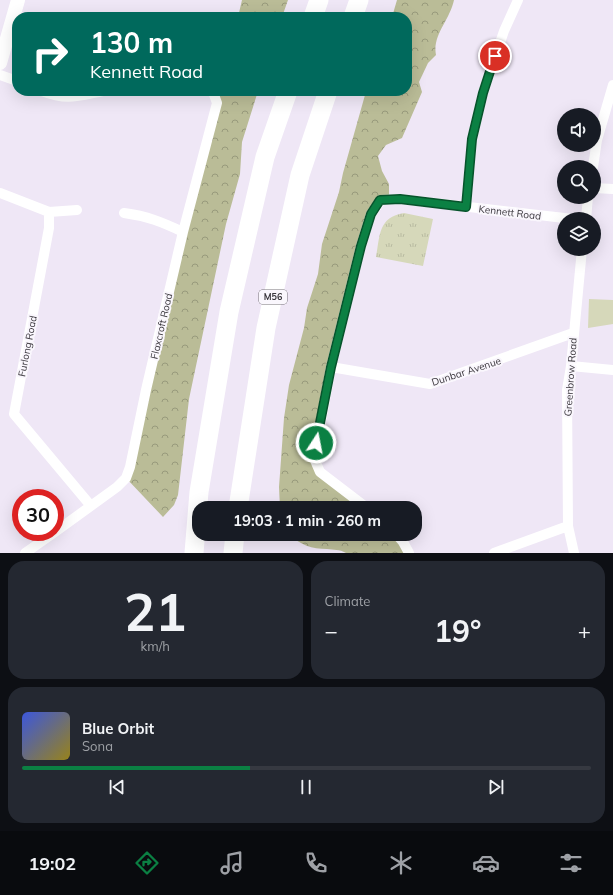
<!DOCTYPE html>
<meta charset="utf-8">
<style>
:root{--surface:#171b24;--page:#242831;--text:#f1f3f6;--muted:#9ea1a6;--line:#363941;--accent:#0b8043}
body{margin:0;font-family:Mulish,sans-serif;background:var(--page);color:var(--text);height:100vh;display:flex;flex-direction:column;font-size:15px;white-space:nowrap}
*{box-sizing:border-box;margin:0}
p{font-size:13px;color:var(--muted)}
.icon{flex:none;width:22px;height:22px;fill:none;stroke:currentColor;stroke-width:2;stroke-linecap:round;stroke-linejoin:round}
.map{position:relative;height:553px;overflow:hidden}
.side{display:flex;flex-direction:column;gap:8px;padding:8px;background:#0d0f14;flex:1}
.side>*{flex:none}
.top-card{position:absolute;left:12px;top:12px;width:400px;height:84px;border-radius:16px;box-shadow:0 4px 16px #0002;background:#00695c;color:#fff;overflow:hidden}
.buttons{position:absolute;left:557px;top:108px;display:grid;gap:8px}
.buttons a{display:grid;place-items:center;width:44px;height:44px;border-radius:50%;background:var(--surface);box-shadow:0 4px 16px #0002;font-size:20px}
.speed{position:absolute;left:12px;top:489px;display:flex;gap:8px;font-size:20px;font-weight:700;text-align:center}
.speed>*{display:grid;place-content:center;width:52px;height:52px;border-radius:50%;background:var(--surface);box-shadow:0 4px 16px #0002;line-height:1}
.speed .limit{border:6px solid #d22;background:#fff;color:#111}
.pin{position:absolute;display:grid;place-items:center;width:34px;height:34px;color:#fff;margin:-17px;border:2px solid #fff;border-radius:50%;box-shadow:0 1px 4px #0007}
.me{position:absolute;width:44px;margin:-22px;rotate:11deg;stroke-linejoin:round;filter:drop-shadow(0 0 3px #0008)}
.turn{display:flex;align-items:center;gap:14px;height:84px;padding:0 12px;font-size:18px}
.turn .icon{width:52px;height:52px;stroke-width:2.5}
.turn b{display:block;font-size:28px;line-height:34px}
.big{font-size:30px;font-weight:700;line-height:1.1}
.side .tile{flex:1;display:flex;flex-direction:column;justify-content:center;gap:6px;min-width:0;padding:0 14px;border-radius:16px;background:var(--page)}
.side .dial{align-items:center;gap:0}
.dial b{font-size:52px;line-height:1}
.song{display:flex;align-items:center;gap:12px}
.cover{width:48px;height:48px;border-radius:6px;background:linear-gradient(135deg,hsl(230 70% 55%),hsl(50 70% 35%))}
.played{height:4px;border-radius:2px;background:linear-gradient(90deg,var(--accent) 40%,var(--line) 40%)}
.keys{display:flex;justify-content:space-around;direction:ltr}
.heat{display:flex;justify-content:space-between;align-items:center;font-size:22px;direction:ltr}
.side .tiles{flex:1;display:grid;gap:8px;grid-template-columns:1fr 1fr}
.tile:last-child{grid-column:span 2}
.trip{position:absolute;left:192px;top:501px;width:230px;height:40px;border-radius:16px;background:var(--surface);box-shadow:0 4px 16px #0002;font-weight:700;line-height:40px;text-align:center}
.tab-bar{display:flex;height:64px;justify-content:space-around;align-items:center;background:#090b0e;color:var(--muted)}
.tab-bar .icon{width:28px;height:28px}
.tab-bar .on{color:var(--accent)}
.tab-bar b{font-size:18px;color:var(--text)}
.map>svg:first-child{display:block}
</style>
<div class="map">
<svg width="613" height="553" viewBox="0 0 613 553">
<defs>
<pattern id="grass-tufts" width="24" height="20" patternUnits="userSpaceOnUse"><rect width="24" height="20" fill="#d6d8ba"/><path d="M3 7l-1-3M5 7V3M7 7l1-3M15 17l-1-3M17 17v-4M19 17l1-3" fill="none" stroke="#b8baa1"/></pattern>
<pattern id="forest-crowns" width="20" height="18" patternUnits="userSpaceOnUse"><rect width="20" height="18" fill="#babc97"/><path d="M2 6a3 3 0 1 1 6 0M12 15a3 3 0 1 1 6 0" fill="none" stroke="#989a7c"/></pattern>
</defs>
<rect width="100%" height="100%" fill="#efe7f6"/>
<path fill="url(#grass-tufts)" d="M 404,213 L 433,219 L 423,266 L 376,257 C 380,236 378,217 404,213 Z"/>
<path fill="url(#forest-crowns)" d="M 242,0 L 288,0 L 282,17 L 238,17 Z
M 397,0 L 454,0 C 450,20 432,35 436,55 L 428,63 L 419,82 L 422,92 L 402,138 L 386,145 L 378,156 L 382,171 L 389,184 L 389,200 L 371,214 L 314,458 L 320,472 L 367,508 L 280,508 L 279,487 L 284,418 L 289,385 L 304,328 L 307,308 L 318,274 L 322,244 L 339,192 L 343,173 L 365,95 L 366,91 L 407,91 L 407,17 L 392,17 Z
M 220,91 L 258,91 L 242,142 L 240,174 L 226,224 L 189,399 L 178,495 L 174,505 L 163,517 L 126,478 L 183,232 Z
M 289,534 L 396,534 L 409,553 L 346,553 C 339,549 334,550 327,549 C 312,549 300,545 289,534 Z"/>
<path fill="#d6d8ba" d="M 589,299 L 613,300 L 613,324 L 588,328 Z"/>
<g fill="none" stroke-linecap="round" stroke-linejoin="round">
<path stroke="#fff" stroke-width="10" d="M 0,75 L 17,81
M 42,91 C 67,101 78,96 103,91
M 593,167 L 597,140 L 613,85
M 594,188 L 613,189
M 0,193 L 49,212 L 49,228 L 14,414 L 91,506
M 466,207 L 472,139 L 483,93 L 504,31 L 518,0
M 49,212 L 77,210
M 124,213 C 147,216 162,222 183,232
M 586,219 L 588,197
M 571,366 L 613,370
M 331,367 L 430,384 L 573,333
M 367,508 L 320,472 L 314,458 L 331,367 L 361,246 L 371,214 L 381,200 L 400,199 L 573,219
M 55,532 L 117,487 L 126,478 L 130,467 L 146,390 L 183,232 L 217,103 L 213,92 L 210,91
M 396,534 L 403,542 L 409,553
M 25,553 L 55,532
M 494,553 L 568,526
M 574,553 L 568,526 L 567,390 L 571,366 L 582,249"/>
<path stroke="#fff" stroke-width="14" d="M 0,63 L 18,0"/>
<path stroke="#fff" stroke-width="19" d="M 313,17 L 319,0
M 353,17 L 359,0
M 238,508 L 266,328 L 300,175 L 328,91
M 194,553 L 199,492 L 229,312 L 265,157 L 288,91
M 233,553 L 235,534"/>
</g>
<g fill="none" stroke-linecap="round" stroke-linejoin="round">
<defs>
<path id="route" d="M 316,443 L 331,367 L 361,246 L 371,214 L 380,200 L 400,199 L 466,207 L 472,139 L 483,93 L 495,56"/>
</defs>
<use href="#route" stroke="#07532c" stroke-width="10"/>
<use href="#route" stroke="#0b8043" stroke-width="7"/>
</g>
<g text-anchor="middle" stroke-width="4" stroke-linejoin="round" paint-order="stroke">
<rect fill="#faf7fd" stroke="#747177" stroke-width="1" x="259" y="290" width="28" height="14" rx="3"/>
<g font-size="9" font-weight="bold" fill="#3a373d">
<text x="273" y="300">M56</text>
</g>
<g font-size="10" fill="#3a373d" stroke="#faf7fd">
<text transform="translate(510 212) rotate(7)" y="4">Kennett Road</text>
<text transform="translate(161 326) rotate(-77)" y="4">Flaxcroft Road</text>
<text transform="translate(27 346) rotate(-79)" y="4">Furlong Road</text>
<text transform="translate(466 371) rotate(-18)" y="4">Dunbar Avenue</text>
<text transform="translate(570 377) rotate(-86)" y="4">Greenbrow Road</text>
</g>
</g>
</svg>
<div class="buttons">
<a><svg class="icon" aria-label="sound" viewBox="0 0 24 24"><path d="M4 9h4l5-4v14l-5-4H4zM17 9q2 3 0 6"/></svg></a>
<a><svg class="icon" aria-label="search" viewBox="0 0 24 24"><circle cx="10" cy="10" r="6"/><path d="M15 15l6 6"/></svg></a>
<a><svg class="icon" aria-label="layers" viewBox="0 0 24 24"><path d="M12 4l9 5-9 5-9-5zM3 14l9 5 9-5"/></svg></a>
</div>
<div class="speed"><div class="limit">30</div></div>
<div class="pin" style="left:495px;top:56px;background:#d93025"><svg class="icon" aria-label="arrive" viewBox="0 0 24 24"><path d="M6 21V4h12l-3 4 3 4H6"/></svg></div>
<svg class="me" style="left:316px;top:443px" viewBox="-20 -20 40 40"><circle r="17" fill="#0b8043" stroke="#fff" stroke-width="3"/><path d="M0-11L8 9 0 5-8 9z" fill="#fff"/></svg>
<div class="trip">19:03 · 1 min · 260 m</div>
<div class="top-card">
<div class="turn"><svg class="icon" aria-label="right" viewBox="0 0 24 24"><path d="M7 20v-9h11M14 6l5 5-5 5"/></svg><div><b>130 m</b>Kennett Road</div></div>
</div>
</div>
<section class="side">
<div class="tiles">
<div class="tile dial"><b>21</b><p>km/h</p></div>
<div class="tile"><p>Climate</p>
<div class="heat"><a>−</a><b class="big">19°</b><a>+</a></div>
</div>
<div class="tile">
<div class="song"><i class="cover"></i><div><b>Blue Orbit</b><p>Sona</p></div></div>
<div class="played"></div>
<div class="keys"><svg class="icon" aria-label="previous" viewBox="0 0 24 24"><path d="M18 5L8 12l10 7zM5 5v14"/></svg><svg class="icon" aria-label="pause" viewBox="0 0 24 24"><path d="M8 5v14M16 5v14"/></svg><svg class="icon" aria-label="next" viewBox="0 0 24 24"><path d="M6 5l10 7-10 7zM19 5v14"/></svg></div>
</div>
</div>
</section>
<nav class="tab-bar">
<b>19:02</b>
<svg class="icon on" aria-label="directions" viewBox="0 0 24 24"><path d="M12 3l9 9-9 9-9-9zM9 14v-3h6M13 9l2 2-2 2"/></svg>
<svg class="icon" aria-label="music" viewBox="0 0 24 24"><path d="M9 18V5l10-2v13"/><circle cx="6" cy="18" r="3"/><circle cx="16" cy="16" r="3"/></svg>
<svg class="icon" aria-label="phone" viewBox="0 0 24 24"><path d="M5 4h4l2 5-3 2q2 4 5 5l2-3 5 2v4C11 20 4 13 5 4z"/></svg>
<svg class="icon" aria-label="climate" viewBox="0 0 24 24"><path d="M12 3v18M4 7l16 10M4 17L20 7"/></svg>
<svg class="icon" aria-label="car" viewBox="0 0 24 24"><path d="M5 17H2v-5l4-1 3-4h7l3 4 3 1v5h-3M9 17h6M6 11h13"/><circle cx="7" cy="17" r="2"/><circle cx="17" cy="17" r="2"/></svg>
<svg class="icon" aria-label="filters" viewBox="0 0 24 24"><path d="M4 7h16M4 17h16"/><circle cx="9" cy="7" r="2"/><circle cx="15" cy="17" r="2"/></svg>
</nav>
